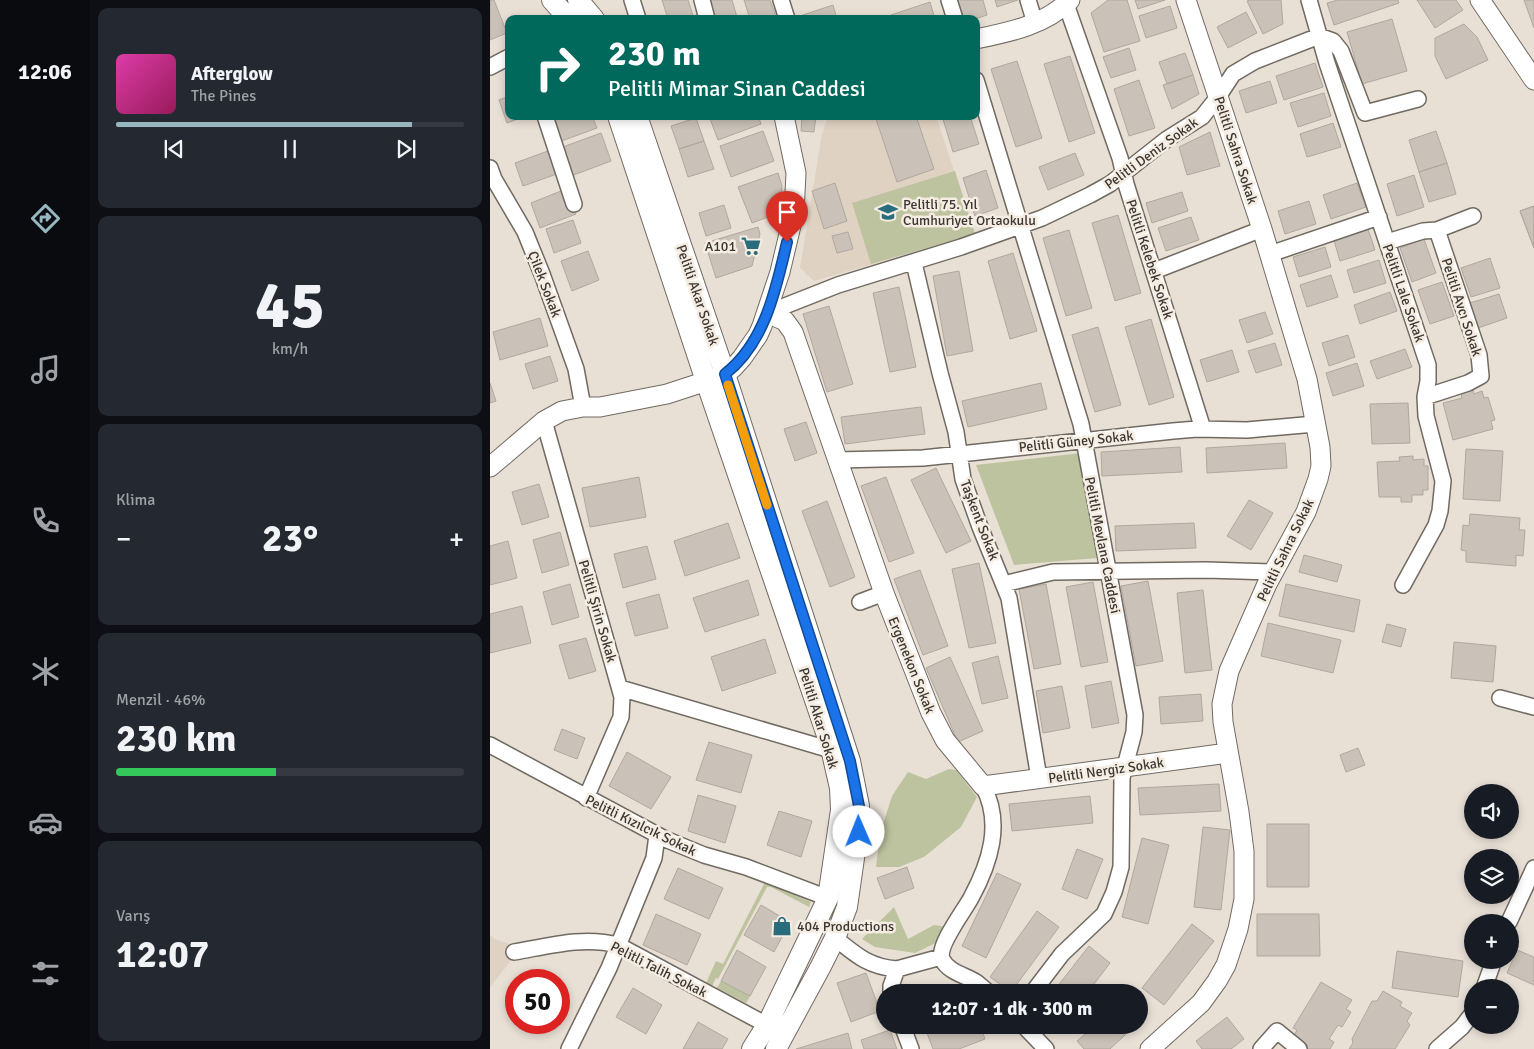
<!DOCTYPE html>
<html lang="tr">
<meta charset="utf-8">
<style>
:root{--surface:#171b24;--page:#242831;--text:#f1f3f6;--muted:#9ea1a6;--line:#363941;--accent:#97b7c0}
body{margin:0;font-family:Signika,sans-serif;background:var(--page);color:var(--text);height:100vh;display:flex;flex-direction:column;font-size:19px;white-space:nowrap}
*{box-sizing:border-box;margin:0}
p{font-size:16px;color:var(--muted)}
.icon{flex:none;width:28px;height:28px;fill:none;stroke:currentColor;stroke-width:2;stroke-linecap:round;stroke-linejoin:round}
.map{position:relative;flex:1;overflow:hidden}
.panel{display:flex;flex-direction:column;gap:8px;padding:8px;background:#0d0f14;width:400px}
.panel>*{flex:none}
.banner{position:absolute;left:15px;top:15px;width:475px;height:105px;border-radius:10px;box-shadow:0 2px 8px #0003;background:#00695c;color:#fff;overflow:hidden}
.fabs{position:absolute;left:974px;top:784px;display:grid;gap:10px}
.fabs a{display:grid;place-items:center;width:55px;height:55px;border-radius:50%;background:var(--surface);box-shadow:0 2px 8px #0003;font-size:25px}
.speed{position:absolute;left:15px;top:969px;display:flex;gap:10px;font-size:25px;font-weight:700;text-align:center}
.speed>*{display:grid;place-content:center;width:65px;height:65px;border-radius:50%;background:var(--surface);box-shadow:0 2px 8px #0003;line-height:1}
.speed .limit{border:8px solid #d22;background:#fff;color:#111}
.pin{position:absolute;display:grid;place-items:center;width:42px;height:42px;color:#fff;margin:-51px -21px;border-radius:50% 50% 50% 0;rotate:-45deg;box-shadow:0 0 5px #0007}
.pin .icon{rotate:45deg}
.me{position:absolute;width:55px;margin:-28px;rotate:359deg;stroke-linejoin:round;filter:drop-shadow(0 0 4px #0008)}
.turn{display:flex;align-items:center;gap:18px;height:105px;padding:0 20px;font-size:22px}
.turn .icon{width:65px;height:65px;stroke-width:2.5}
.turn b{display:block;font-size:35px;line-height:42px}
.big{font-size:38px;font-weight:700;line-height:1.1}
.panel .tile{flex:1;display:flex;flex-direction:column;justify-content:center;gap:8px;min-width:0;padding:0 18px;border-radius:10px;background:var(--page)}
.panel .dial{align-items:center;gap:0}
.dial b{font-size:65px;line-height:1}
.song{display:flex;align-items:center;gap:15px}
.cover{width:60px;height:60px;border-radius:8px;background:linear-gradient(135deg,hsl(320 70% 55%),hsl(330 70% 35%))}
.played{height:5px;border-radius:2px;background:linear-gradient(90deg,var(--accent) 85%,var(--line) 85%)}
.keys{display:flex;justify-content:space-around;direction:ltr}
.heat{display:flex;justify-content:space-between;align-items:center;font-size:28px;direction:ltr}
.charge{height:8px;border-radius:4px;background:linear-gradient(90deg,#34c759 46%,var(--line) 0)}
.trip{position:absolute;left:386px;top:984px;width:272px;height:50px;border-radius:25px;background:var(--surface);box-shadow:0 2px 8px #0003;font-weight:700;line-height:50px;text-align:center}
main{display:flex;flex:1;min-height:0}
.tab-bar{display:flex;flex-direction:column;width:90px;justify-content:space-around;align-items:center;background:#090b0e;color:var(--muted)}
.tab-bar .icon{width:35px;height:35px}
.tab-bar .on{color:var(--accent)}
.tab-bar b{font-size:22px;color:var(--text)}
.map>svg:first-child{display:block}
</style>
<main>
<nav class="tab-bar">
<b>12:06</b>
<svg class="icon on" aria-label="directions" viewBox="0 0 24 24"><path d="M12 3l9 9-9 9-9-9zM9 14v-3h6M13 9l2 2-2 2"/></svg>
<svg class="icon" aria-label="music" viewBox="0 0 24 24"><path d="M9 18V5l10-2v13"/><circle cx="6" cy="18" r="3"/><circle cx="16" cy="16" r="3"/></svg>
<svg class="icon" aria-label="phone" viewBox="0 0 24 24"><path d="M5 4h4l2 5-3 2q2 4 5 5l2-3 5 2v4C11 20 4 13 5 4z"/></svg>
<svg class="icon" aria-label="climate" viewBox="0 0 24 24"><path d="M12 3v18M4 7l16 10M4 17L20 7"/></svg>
<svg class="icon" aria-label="car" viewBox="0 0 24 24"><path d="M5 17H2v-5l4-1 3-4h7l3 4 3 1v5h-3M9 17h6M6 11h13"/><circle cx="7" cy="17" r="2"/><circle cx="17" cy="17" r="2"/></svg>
<svg class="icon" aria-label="filters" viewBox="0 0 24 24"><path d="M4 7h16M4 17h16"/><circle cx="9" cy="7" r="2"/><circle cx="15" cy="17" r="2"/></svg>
</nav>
<section class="panel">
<div class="tile">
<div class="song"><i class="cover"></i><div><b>Afterglow</b><p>The Pines</p></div></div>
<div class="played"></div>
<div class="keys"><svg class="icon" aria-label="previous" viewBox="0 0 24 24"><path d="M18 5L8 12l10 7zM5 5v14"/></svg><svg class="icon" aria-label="pause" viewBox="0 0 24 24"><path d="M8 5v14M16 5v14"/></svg><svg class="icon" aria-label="next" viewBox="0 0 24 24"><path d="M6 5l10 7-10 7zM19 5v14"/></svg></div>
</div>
<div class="tile dial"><b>45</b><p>km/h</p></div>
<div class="tile"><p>Klima</p>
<div class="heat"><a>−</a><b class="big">23°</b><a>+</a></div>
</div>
<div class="tile"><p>Menzil · 46%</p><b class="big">230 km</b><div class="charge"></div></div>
<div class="tile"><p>Varış</p><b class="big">12:07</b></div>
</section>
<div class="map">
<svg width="1044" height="1049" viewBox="0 0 1044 1049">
<rect width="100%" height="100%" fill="#e8dfd5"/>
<path fill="#e0d2c2" d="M 338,116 L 446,116 L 485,234 L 324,281 L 310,268 L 332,134 Z
M 0,935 L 5,939 L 31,948 L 0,987 Z"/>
<path fill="#bdc39f" d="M 465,171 L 485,234 L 381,264 L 362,203 Z
M 591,453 L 607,558 L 524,565 L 486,465 Z
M 459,769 L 466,770 L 487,797 L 471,827 L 434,857 L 409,867 L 386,867 L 390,834 L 402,796 L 418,772 L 436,779 Z
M 275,882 L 321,902 L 319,907 L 281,887 L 277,887 L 228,979 L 226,978 L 222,986 L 216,983 L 226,961 L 233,964 Z
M 404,907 L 418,939 L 444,925 L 457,927 L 452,940 L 425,953 L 385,947 L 372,939 Z
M 231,981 L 260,996 L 256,1003 L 227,988 Z"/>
<path fill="#cac2b8" stroke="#b0a89e" d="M 0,0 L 4,0 L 17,33 L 0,40 Z
M 172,0 L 198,0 L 204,19 L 178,19 Z
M 215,0 L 242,0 L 247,17 L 242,19 L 222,19 Z
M 254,0 L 280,0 L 287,19 L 260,19 Z
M 468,0 L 493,0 L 497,15 L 485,19 L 474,19 Z
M 505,0 L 528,0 L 507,7 Z
M 618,0 L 637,0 L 650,41 L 614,52 L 601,13 Z
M 645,0 L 675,0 L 648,9 Z
M 760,0 L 791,0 L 793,24 L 773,34 L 757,1 Z
M 848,0 L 908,0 L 909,3 L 844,25 L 837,3 Z
M 927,0 L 966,0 L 973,10 L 945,28 Z
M 1034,0 L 1044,0 L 1044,28 Z
M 440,2 L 445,19 L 402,19 L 401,15 Z
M 343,5 L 347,19 L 304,19 L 304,18 Z
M 680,6 L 687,28 L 656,38 L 649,16 Z
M 756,12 L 767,33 L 738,48 L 727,27 Z
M 902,19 L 917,71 L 872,84 L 857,32 Z
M 974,24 L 987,37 L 998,60 L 956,79 L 945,56 L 945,38 Z
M 639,48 L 646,70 L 621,78 L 613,57 Z
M 695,53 L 703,75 L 677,84 L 669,62 Z
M 580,56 L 605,133 L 579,142 L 554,64 Z
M 527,61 L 552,138 L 526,147 L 501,69 Z
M 825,63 L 833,87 L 794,100 L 786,76 Z
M 703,75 L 709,94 L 682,109 L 673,85 Z
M 649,80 L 665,128 L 639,136 L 624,89 Z
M 780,81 L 787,103 L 756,113 L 749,91 Z
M 834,93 L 841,116 L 808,127 L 800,103 Z
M 19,96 L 19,116 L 36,116 L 17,123 L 9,100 Z
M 61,116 L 102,116 L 107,128 L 69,142 Z
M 219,116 L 268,116 L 271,124 L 228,140 Z
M 312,116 L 326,116 L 324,132 L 311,131 Z
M 385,116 L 426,116 L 444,169 L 407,182 Z
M 452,116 L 480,116 L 489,144 L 463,152 Z
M 206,118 L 214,141 L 189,149 L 181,126 Z
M 843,123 L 851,147 L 817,157 L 810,134 Z
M 273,131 L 284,161 L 241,177 L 230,146 Z
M 946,131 L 957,163 L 929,172 L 919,140 Z
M 720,132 L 730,166 L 697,175 L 689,147 Z
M 111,133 L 121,161 L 81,176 L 70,148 Z
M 214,141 L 224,169 L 198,177 L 189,149 Z
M 58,151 L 67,174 L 33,186 L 25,163 Z
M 585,153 L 594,175 L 558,190 L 549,167 Z
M 957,163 L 966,194 L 939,202 L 929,172 Z
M 496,170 L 508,208 L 485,216 L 473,178 Z
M 288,173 L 292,186 L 289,213 L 262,223 L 248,187 Z
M 924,175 L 934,207 L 907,216 L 897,184 Z
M 345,183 L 357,221 L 334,229 L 322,191 Z
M 867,183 L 876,207 L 841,219 L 833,195 Z
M 76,189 L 86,214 L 50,228 L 41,203 Z
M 692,192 L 698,211 L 662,223 L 656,203 Z
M 819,201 L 826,224 L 795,234 L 788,211 Z
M 234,205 L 241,228 L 216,236 L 209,213 Z
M 1044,206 L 1044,248 L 1030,211 Z
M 1044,206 L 1044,248 L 1030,211 Z
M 628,215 L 651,293 L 625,301 L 602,223 Z
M 701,217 L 709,240 L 676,251 L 668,228 Z
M 83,220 L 91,243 L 64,253 L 56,229 Z
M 877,226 L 885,250 L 850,261 L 843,237 Z
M 268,227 L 270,234 L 262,266 L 226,278 L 215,243 Z
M 579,230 L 602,308 L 576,316 L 553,238 Z
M 358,232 L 363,249 L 347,253 L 342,236 Z
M 934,239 L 946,273 L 922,282 L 910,248 Z
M 835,247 L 841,267 L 809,277 L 803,257 Z
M 98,251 L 109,280 L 82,291 L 71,261 Z
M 523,253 L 547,331 L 520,339 L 498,261 Z
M 1000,258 L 1010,288 L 981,297 L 971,268 Z
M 889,260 L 896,283 L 864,293 L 857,270 Z
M 469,271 L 483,351 L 457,356 L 443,276 Z
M 841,275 L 848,297 L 817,307 L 810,285 Z
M 952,282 L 964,316 L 940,324 L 928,290 Z
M 409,287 L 426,367 L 400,372 L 383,293 Z
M 900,292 L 907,311 L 870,324 L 864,305 Z
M 1009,294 L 1017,318 L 988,328 L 980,303 Z
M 339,306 L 363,384 L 337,392 L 313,314 Z
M 775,312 L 783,334 L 757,343 L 749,320 Z
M 50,318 L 58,346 L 10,360 L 3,332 Z
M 661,319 L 684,397 L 659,405 L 635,327 Z
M 608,327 L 631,405 L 605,412 L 582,335 Z
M 858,335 L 865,357 L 839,366 L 832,343 Z
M 785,343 L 792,365 L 766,373 L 758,351 Z
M 915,349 L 922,367 L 887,379 L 880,361 Z
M 742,350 L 749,372 L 717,382 L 710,360 Z
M 60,356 L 68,381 L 43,389 L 35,364 Z
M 867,363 L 874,386 L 843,396 L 836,373 Z
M 0,383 L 6,401 L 0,403 Z
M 551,383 L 557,409 L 478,427 L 472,401 Z
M 983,390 L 984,394 L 992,391 L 994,398 L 998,397 L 1005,420 L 1001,421 L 1003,429 L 963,440 L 953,403 L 972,398 L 971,393 Z
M 918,403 L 920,443 L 882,444 L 880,404 Z
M 431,407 L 435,434 L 355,444 L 351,417 Z
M 316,422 L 327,453 L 305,461 L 294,429 Z
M 795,443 L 797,468 L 717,473 L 716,448 Z
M 690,447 L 692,472 L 612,476 L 611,452 Z
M 976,449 L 1013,451 L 1010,501 L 973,499 Z
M 923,456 L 923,460 L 934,459 L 934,466 L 938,466 L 938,490 L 933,490 L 933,495 L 922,495 L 922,502 L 911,502 L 911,497 L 889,497 L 887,462 L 910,461 L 909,457 Z
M 446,468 L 481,541 L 456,553 L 421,480 Z
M 149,477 L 156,517 L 100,527 L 92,488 Z
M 396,477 L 424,553 L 399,562 L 371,486 Z
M 49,484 L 59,517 L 32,525 L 22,492 Z
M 759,500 L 783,513 L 761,550 L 737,536 Z
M 337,501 L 365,577 L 340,587 L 312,511 Z
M 980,514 L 1030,518 L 1029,530 L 1035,530 L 1033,556 L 1026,555 L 1026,566 L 976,562 L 976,551 L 971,550 L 973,525 L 979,526 Z
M 238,523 L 250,558 L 195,576 L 184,541 Z
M 704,523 L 706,548 L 626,551 L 625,526 Z
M 70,532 L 79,565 L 52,573 L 43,540 Z
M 18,541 L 27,578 L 0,585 L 0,546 Z
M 157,546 L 166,579 L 133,588 L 124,554 Z
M 814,555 L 852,565 L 847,582 L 809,572 Z
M 489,563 L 506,643 L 479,648 L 462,569 Z
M 430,570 L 458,646 L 433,655 L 404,579 Z
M 258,580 L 269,615 L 215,632 L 203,598 Z
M 658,581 L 673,661 L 646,666 L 631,586 Z
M 603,582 L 618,662 L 591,667 L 576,587 Z
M 80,584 L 89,617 L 62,625 L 53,592 Z
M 556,584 L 571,664 L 544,669 L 529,589 Z
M 796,584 L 870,600 L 864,632 L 789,616 Z
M 713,590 L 722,670 L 695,673 L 687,593 Z
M 169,594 L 178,628 L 145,636 L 136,603 Z
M 32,606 L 41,643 L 0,653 L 0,614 Z
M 778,623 L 851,640 L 843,673 L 771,656 Z
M 897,624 L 916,629 L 911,647 L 892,642 Z
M 96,638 L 106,671 L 79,679 L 69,645 Z
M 275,639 L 286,673 L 232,691 L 221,657 Z
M 964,642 L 1006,646 L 1003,682 L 961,678 Z
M 508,656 L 518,698 L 492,704 L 482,663 Z
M 460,657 L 493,731 L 468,742 L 436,668 Z
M 621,681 L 629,723 L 602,728 L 595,686 Z
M 572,686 L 580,728 L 553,733 L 546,691 Z
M 711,694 L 713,721 L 671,724 L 669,697 Z
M 72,729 L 95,738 L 87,759 L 64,750 Z
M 219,742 L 262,755 L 251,793 L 206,780 Z
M 868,748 L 875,765 L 856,772 L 850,755 Z
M 137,752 L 181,777 L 161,809 L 119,786 Z
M 729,784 L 731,811 L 650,815 L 648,788 Z
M 208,795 L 246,806 L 235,843 L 198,831 Z
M 600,796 L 603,823 L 522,831 L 519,804 Z
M 289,811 L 322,821 L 311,857 L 277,845 Z
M 777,824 L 819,824 L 819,887 L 777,887 Z
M 713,827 L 740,830 L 731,910 L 704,907 Z
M 652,838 L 679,845 L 658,924 L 632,917 Z
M 587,849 L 613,859 L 597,899 L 572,889 Z
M 417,867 L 424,888 L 395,899 L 387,878 Z
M 188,868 L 233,888 L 219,919 L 174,899 Z
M 507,873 L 531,884 L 496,958 L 472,946 Z
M 271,905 L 300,922 L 284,952 L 254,935 Z
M 547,911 L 569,927 L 521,992 L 500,977 Z
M 166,914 L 211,934 L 197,965 L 153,945 Z
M 767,914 L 829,914 L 830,956 L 767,956 Z
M 702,924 L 724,941 L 674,1005 L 652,988 Z
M 599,946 L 620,963 L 598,992 L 563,992 Z
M 247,950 L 276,967 L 260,996 L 231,981 Z
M 1027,950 L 1044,957 L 1044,985 L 1017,973 Z
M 907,951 L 973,961 L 968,997 L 902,988 Z
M 376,973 L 390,1011 L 361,1022 L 347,983 Z
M 831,982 L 862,1000 L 856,1009 L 861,1012 L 852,1027 L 848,1025 L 839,1039 L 844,1042 L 840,1049 L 815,1049 L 801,1041 L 807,1030 L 803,1028 Z
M 143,988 L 172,1005 L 156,1034 L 126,1017 Z
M 893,991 L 912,1002 L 910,1006 L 922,1013 L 917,1021 L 920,1025 L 905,1049 L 859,1049 L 863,1043 L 862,1039 L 882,1001 L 887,1001 Z
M 737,1017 L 754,1039 L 741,1049 L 712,1049 L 706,1041 Z
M 208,1022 L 238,1039 L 232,1049 L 193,1049 Z
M 434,1025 L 490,1025 L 495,1039 L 469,1049 L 443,1049 Z
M 606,1025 L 630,1025 L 637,1033 L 620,1049 L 594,1049 L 587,1041 Z
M 400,1030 L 407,1049 L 374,1049 L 371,1040 Z
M 358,1033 L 362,1049 L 306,1049 Z"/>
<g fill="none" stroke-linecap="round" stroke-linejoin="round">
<defs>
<path id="minor" d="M 142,0 L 148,19
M 212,0 L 217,19
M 291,0 L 297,19
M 459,0 L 465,19
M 538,0 L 545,23
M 819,0 L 837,63 L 938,365 L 938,381 L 935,397 L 936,416 L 953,481 L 950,511 L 946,525 L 913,585
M 576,4 L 630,158 L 636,184 L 713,429
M 0,67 L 19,57
M 486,80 L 591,424 L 645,715 L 644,732 L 632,778 L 631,867 L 624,892 L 614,914 L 572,954 L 543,992
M 55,116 L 84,204
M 0,168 L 4,179 L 35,232 L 52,274 L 86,369 L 93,407
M 947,230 L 983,216
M 897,242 L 933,231 L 947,230 L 989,355 L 991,376 L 978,383 L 935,397
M 780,254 L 889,217
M 424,263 L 450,373 L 466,432 L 473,479 L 490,527 L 519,598 L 549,778
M 664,271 L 772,229
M 277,313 L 348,285 L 471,247 L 552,218 L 600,195 L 620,184 L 677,139 L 712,117 L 728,97 L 743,74 L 765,61 L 829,36 L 843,41 L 851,51 L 875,113 L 928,99
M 54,421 L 132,697 L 131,717 L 96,798
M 347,460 L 433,458 L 683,431 L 707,429 L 757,430 L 825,424
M 514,584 L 563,572 L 716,570 L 784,572
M 370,602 L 394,593
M 130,688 L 341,750
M 1010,698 L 1044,707
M 0,745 L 175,839 L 214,855 L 256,867 L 338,898
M 493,786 C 513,823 500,863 481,898 C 474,911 447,946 452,959 C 458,972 475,975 486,982 C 490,985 494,989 498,992
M 1019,922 L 1044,868
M 345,938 C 366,955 379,967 407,969
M 24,952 C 59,946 93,936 128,945 L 277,1025
M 994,988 L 1004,960
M 401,992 L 401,986 L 407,969 L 451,957
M 412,1025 L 421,1049
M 533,1025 L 556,1049
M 79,1049 L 119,968 L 164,858 L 167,835
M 771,1049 L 787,1031 L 809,1049
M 947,1049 L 972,1027 L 982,1014"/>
<path id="tertiary" d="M 990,0 L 1044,80
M 486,39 C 520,32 555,25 580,0
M 277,313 L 295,321 L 303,332 L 394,593 L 441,713 L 455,740 L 493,786 L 738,753
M 0,467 L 54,421 L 72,411 L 93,407 L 110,407 L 177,394 L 226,378 L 243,368 L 252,358 L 268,335 L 272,326 L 290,272 L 304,213 L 306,173 L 294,116
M 660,1049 L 711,1003 L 727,981 L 736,965 L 748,929 L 754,899 L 754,851 L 749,812 L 733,722 L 732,704 L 739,671 L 777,584 L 816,512 L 828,479 L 831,466 L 830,447 L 817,379 L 772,229 L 696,0"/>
<path id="secondary" d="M 62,0 L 79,19
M 88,0 L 104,19
M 128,116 L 216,381 L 340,744 L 350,788 L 351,810 L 338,898 L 277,1025 L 262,1049
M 147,116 L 235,374 L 360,761 L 369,806 L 369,823 L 357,907 L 345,938 L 331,966 L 286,1049"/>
</defs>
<use href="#minor" stroke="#716a61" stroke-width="18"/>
<use href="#tertiary" stroke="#716a61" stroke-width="21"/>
<use href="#secondary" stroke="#716a61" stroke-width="22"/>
<use href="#minor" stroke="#fff" stroke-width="15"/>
<use href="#tertiary" stroke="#fff" stroke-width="19"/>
<use href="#secondary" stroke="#fff" stroke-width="20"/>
</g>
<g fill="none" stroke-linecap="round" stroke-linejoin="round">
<defs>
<path id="route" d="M 297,242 C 286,289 275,343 235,374 L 360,761 L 369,806 L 369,832"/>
</defs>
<use href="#route" stroke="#114b97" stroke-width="12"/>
<use href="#route" stroke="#1a73e8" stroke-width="9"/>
<path stroke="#f59e0b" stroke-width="9" d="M 238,385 L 277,505"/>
</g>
<defs>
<symbol id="school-bare" viewBox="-9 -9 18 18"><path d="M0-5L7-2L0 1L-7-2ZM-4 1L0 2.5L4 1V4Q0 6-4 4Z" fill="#296d7d" stroke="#f5ece2" stroke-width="2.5" paint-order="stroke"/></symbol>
<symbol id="supermarket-bare" viewBox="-9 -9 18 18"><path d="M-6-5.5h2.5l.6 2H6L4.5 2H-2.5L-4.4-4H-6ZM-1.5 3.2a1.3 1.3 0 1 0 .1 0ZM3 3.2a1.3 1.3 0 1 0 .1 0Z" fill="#296d7d" stroke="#f5ece2" stroke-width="2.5" paint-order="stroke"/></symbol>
<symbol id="shop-bare" viewBox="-9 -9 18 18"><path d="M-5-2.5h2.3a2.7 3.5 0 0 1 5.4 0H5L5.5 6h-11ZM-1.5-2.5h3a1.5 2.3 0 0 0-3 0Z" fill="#296d7d" stroke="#f5ece2" stroke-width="2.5" paint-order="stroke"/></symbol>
</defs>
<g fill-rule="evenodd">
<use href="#school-bare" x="384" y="198" width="28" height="28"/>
<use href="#supermarket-bare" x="247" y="232" width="28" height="28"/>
<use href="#shop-bare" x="278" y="912" width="28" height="28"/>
</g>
<g text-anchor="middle" stroke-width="5" stroke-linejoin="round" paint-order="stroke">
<g font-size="14" fill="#3b3733" stroke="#f5ece2">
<text transform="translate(746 150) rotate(72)" y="5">Pelitli Sahra Sokak</text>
<text transform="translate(661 153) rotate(-36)" y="5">Pelitli Deniz Sokak</text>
<text transform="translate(660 259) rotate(72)" y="5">Pelitli Kelebek Sokak</text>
<text transform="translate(55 284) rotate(69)" y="5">Çilek Sokak</text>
<text transform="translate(914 293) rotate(71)" y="5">Pelitli Lale Sokak</text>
<text transform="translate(208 295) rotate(71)" y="5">Pelitli Akar Sokak</text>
<text transform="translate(972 307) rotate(72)" y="5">Pelitli Avcı Sokak</text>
<text transform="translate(586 441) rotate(-6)" y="5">Pelitli Güney Sokak</text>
<text transform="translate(490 520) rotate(69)" y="5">Taşkent Sokak</text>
<text transform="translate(613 545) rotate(79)" y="5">Pelitli Mevlana Caddesi</text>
<text transform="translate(795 550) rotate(-64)" y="5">Pelitli Sahra Sokak</text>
<text transform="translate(108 611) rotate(74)" y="5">Pelitli Şirin Sokak</text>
<text transform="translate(422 665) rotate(68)" y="5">Ergenekon Sokak</text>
<text transform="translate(329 718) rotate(73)" y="5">Pelitli Akar Sokak</text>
<text transform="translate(616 770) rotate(-8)" y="5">Pelitli Nergiz Sokak</text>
<text transform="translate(151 825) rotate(26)" y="5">Pelitli Kızılcık Sokak</text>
<text transform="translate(169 969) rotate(27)" y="5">Pelitli Talih Sokak</text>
</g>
<g font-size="14" fill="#3b3733" stroke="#f5ece2" text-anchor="start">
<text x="413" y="209">Pelitli 75. Yıl<tspan x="413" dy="16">Cumhuriyet Ortaokulu</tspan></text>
<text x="246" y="251" text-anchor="end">A101</text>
<text x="307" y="931">404 Productions</text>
</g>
</g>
</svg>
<div class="fabs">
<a><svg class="icon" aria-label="sound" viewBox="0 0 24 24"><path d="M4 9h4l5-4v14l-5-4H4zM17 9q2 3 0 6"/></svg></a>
<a><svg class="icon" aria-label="layers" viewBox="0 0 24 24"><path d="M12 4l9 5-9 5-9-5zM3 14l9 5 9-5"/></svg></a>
<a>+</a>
<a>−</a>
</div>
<div class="speed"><div class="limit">50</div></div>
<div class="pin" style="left:297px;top:242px;background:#d93025"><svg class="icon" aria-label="arrive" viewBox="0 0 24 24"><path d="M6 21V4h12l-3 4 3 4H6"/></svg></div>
<svg class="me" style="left:369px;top:832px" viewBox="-20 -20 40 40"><circle r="19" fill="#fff"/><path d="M0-13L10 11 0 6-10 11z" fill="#1a73e8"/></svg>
<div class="trip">12:07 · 1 dk · 300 m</div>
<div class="banner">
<div class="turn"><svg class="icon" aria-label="right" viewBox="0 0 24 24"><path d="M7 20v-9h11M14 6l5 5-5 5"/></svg><div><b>230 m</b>Pelitli Mimar Sinan Caddesi</div></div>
</div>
</div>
</main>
